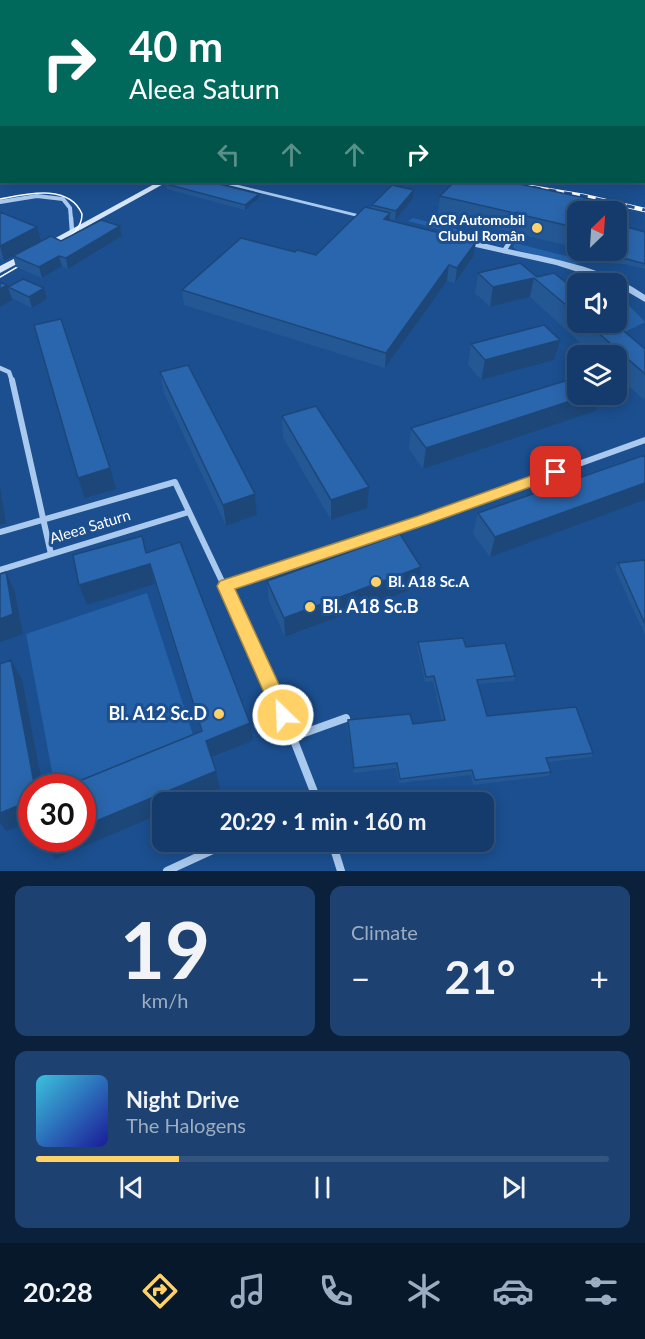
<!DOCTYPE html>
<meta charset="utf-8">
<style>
:root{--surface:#143b6b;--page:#1d4271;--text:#f1f3f6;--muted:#9dadc1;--line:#33557e;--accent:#ffd166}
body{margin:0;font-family:Lato,sans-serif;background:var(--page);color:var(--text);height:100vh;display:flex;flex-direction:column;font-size:22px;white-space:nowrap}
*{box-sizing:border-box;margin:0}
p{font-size:20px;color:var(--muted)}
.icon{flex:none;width:33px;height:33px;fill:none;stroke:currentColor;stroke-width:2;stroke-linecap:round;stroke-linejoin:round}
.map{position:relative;height:871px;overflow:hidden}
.details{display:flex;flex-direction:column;gap:15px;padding:15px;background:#0b203b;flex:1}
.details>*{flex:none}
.banner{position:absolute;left:0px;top:0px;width:645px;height:183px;box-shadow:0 3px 15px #0003,0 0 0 2px var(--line);background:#00695c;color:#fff;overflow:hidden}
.needle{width:39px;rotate:25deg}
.fabs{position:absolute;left:567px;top:201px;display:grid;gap:12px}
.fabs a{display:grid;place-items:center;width:60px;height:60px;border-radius:12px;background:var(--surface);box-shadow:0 3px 15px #0003,0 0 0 2px var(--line);font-size:30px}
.speed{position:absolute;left:18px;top:774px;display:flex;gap:12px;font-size:30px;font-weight:700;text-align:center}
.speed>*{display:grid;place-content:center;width:78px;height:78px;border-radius:50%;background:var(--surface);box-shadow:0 3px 15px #0003,0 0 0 2px var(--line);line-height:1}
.speed .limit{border:9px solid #d22;background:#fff;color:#111}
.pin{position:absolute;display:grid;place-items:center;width:51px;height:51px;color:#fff;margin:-26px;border-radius:12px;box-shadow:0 3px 9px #0006}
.me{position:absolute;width:66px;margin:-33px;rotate:336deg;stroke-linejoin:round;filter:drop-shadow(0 0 4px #0008)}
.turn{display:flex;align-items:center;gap:21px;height:126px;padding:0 30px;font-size:27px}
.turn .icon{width:78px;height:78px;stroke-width:2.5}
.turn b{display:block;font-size:42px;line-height:51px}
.lanes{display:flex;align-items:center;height:57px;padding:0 30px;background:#0003;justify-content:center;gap:30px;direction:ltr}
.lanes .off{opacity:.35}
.big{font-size:45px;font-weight:700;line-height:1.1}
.details .tile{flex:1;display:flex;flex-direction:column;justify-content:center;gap:9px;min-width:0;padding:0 21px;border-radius:12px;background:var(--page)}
.details .dial{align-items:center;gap:0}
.dial b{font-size:78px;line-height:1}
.song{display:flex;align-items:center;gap:18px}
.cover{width:72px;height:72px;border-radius:9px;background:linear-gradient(135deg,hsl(190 70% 55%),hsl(240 70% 35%))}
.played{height:6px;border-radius:3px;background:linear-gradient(90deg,var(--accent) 25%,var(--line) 25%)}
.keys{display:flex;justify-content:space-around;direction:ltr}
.heat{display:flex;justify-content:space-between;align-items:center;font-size:33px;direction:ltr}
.details .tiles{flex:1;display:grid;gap:15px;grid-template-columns:1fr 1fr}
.tile:last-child{grid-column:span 2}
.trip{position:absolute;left:152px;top:792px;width:342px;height:60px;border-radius:12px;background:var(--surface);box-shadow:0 3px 15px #0003,0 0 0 2px var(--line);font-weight:700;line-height:60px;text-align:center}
.menu{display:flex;height:96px;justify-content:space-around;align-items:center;background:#08182b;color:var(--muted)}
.menu .icon{width:42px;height:42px}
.menu .active{color:var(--accent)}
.menu b{font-size:27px;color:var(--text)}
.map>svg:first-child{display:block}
</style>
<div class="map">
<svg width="645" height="871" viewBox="0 0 645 871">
<rect width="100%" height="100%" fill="#1b4f8f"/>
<path fill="#2461a8" d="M 413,218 L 503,241 L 505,243 L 499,245 L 408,221 Z
M 515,243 L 582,260 L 580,263 L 573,265 L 517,250 L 513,247 Z
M 617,293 L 645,322 L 621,334 L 607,323 L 616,322 Z
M 147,593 L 196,744 L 82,788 L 55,787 L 26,634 Z"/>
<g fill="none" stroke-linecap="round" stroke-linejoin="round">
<path stroke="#a9c9ee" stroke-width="4.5" d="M 504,251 L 514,235"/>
<path stroke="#a9c9ee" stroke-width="8" d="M 293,737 L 346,718"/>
<path stroke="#a9c9ee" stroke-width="3" d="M 615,0 L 629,2"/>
<path stroke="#a9c9ee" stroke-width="4" d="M 0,202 L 37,196 L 63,199 L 70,208 L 71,219"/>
<path stroke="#a9c9ee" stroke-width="4.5" d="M 71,218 L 72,231
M 0,368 L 9,372 L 12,381"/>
<path stroke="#a9c9ee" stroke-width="6" d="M 12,380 L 51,554
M 0,532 L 175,482 L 228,594
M 0,570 L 189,512
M 226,586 L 423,520 L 645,440"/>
<path stroke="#a9c9ee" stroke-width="8" d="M 227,592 L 286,720 L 318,802
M 332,842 L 341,871
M 167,871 L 230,842"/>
<path fill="#a9c9ee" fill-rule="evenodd" d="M 216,182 L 226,182 L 374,218 L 370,220 Z
M 458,239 C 471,239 486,244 499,247 C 548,258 604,266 645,295 L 645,302 L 616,285 L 616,284 L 556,265 L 458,243 Z"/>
<path fill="#d6e6fa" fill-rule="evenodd" d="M 452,0 L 456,0 L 456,2 L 452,2 Z
M 158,182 L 167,182 L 46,249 L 43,250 L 39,247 Z
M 27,252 L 32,255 L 30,257 L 0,273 L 0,266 Z"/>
<path stroke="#fff" stroke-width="1.5" d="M 0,199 C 26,194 69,183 82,214 C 82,231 67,238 55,246
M 0,277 L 31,259"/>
<defs>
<path id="rail" d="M 501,182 L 584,196 L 645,210"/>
</defs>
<use href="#rail" stroke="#fff" stroke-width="4.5"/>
<use href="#rail" stroke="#1b4f8f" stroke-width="3" stroke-dasharray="8" stroke-linecap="butt"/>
</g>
<path fill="#245895" d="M 166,184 L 259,194 L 259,198 L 245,210 L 167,189 Z
M 414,190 L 413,199 L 395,220 L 389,219 L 389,221 L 476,242 L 473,257 L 455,283 L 447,281 L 385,368 L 184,305 L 182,290 L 295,252 L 316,255 L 371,208 L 372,205 Z
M 440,196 L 578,212 L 578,241 L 574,247 L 518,234 L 515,231 L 511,232 L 438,215 Z
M 0,212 L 41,241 L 61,241 L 120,226 L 122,236 L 68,269 L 62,266 L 42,278 L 16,267 L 13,256 L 4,261 L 0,259 Z
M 645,232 L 645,269 L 625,264 L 603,263 L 605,250 L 616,250 Z
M 478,273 L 537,277 L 578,292 L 578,322 L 613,322 L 645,349 L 645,398 L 643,399 L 616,375 L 616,356 L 595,356 L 530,297 L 490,307 L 475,293 Z
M 8,287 L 44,288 L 47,299 L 32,308 L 12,298 Z
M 471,344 L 554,360 L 481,380 L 468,365 Z
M 160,372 L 255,494 L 257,515 L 226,526 L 164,393 Z
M 578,394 L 602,394 L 596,411 L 423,469 L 409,449 L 411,428 Z
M 282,416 L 367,508 L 331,520 L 283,437 Z
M 645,455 L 645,500 L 490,557 L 473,534 L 478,513 Z
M 146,553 L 253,741 L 212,758 L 220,788 L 55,859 L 44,843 L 201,731 L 155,584 L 87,605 L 79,585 Z
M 645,560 L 645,635 L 615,569 L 618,563 Z
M 421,567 L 418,587 L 285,637 L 269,601 L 267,581 Z
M 418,642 L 466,647 L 515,676 L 514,681 L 478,684 L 487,716 L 593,753 L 591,757 L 548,762 L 551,772 L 548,776 L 473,785 L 471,775 L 399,783 L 396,768 L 354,773 L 347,725 L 348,720 L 413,724 L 442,721 L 433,681 L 425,682 L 417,647 Z"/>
<path fill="#1d4779" d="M 414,190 L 413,199 L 395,220 L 396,211 Z
M 259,194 L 259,198 L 245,210 L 245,205 Z
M 595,200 L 592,212 L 589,212 Z
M 518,212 L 515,231 L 511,232 L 514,213 Z
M 390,213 L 389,227 L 384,219 Z
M 120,226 L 122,236 L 68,269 L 66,258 Z
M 37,227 L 41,241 L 4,261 L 0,246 Z
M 578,234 L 578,241 L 574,247 Z
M 476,242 L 473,257 L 455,283 L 457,268 Z
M 59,256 L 62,266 L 42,278 L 39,267 Z
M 449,265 L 447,281 L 385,368 L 386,353 Z
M 534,278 L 530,297 L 490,307 L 493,287 Z
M 7,285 L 12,300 L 0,307 L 0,289 Z
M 44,288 L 47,299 L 32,308 L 29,297 Z
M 560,340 L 554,360 L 481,380 L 485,360 Z
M 592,394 L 602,394 L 596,411 L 423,469 L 426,448 Z
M 110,468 L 116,489 L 85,498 L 78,478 Z
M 645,483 L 645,500 L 490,557 L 495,537 Z
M 0,487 L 6,523 L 0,525 Z
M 369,487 L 367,508 L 331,520 L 331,500 Z
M 255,494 L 257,515 L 226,526 L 223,505 Z
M 150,564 L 155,584 L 87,605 L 79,585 Z
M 421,567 L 418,587 L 285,637 L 284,618 Z
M 6,572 L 15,592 L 23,634 L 0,642 L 0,619 Z
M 11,660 L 22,679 L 43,788 L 35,788 Z
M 250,723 L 253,741 L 210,758 L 206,741 Z
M 216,771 L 220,788 L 186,802 L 162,802 L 162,813 L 55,859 L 44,843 L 56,838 L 82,838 L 82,827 Z
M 32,800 L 32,821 L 6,831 L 0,823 L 0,813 Z"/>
<path fill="#2a66ad" stroke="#1d4779" stroke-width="1.5" d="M 167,182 L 211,182 L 259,194 L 245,205 L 166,184 Z
M 454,182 L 510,182 L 595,200 L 589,212 L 578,212 L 578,228 L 522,215 L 518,212 L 514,213 L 440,196 Z
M 392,185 L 414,190 L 396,211 L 372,205 Z
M 365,207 L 390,213 L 384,219 L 476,242 L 457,268 L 449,265 L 386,353 L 182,290 L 241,238 L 295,252 L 297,250 L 316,255 Z
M 0,212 L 37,227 L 0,246 Z
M 101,220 L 120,226 L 66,258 L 59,256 L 39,267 L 13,256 L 51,236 L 61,241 Z
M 623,226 L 645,232 L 645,264 L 627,259 L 604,258 L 606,250 L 616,250 L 616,238 Z
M 520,263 L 537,277 L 554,273 L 578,292 L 578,315 L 534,278 L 493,287 L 478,273 Z
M 23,279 L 44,288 L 29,297 L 8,287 Z
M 0,282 L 7,285 L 0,289 Z
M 61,319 L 110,468 L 78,478 L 34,325 Z
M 586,322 L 613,322 L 645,349 L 645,374 Z
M 544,325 L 560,340 L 485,360 L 471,344 Z
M 188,365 L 255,494 L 223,505 L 160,372 Z
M 578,377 L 578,394 L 592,394 L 426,448 L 411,428 Z
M 316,406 L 369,487 L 331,500 L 282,416 Z
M 645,455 L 645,483 L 495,537 L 478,513 Z
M 400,534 L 421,567 L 284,618 L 267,581 Z
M 142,536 L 146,553 L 180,542 L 250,723 L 206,741 L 216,771 L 82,827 L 82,788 L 62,788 L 202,731 L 150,564 L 79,585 L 73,555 Z
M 645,560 L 645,624 L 618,563 Z
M 6,572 L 13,614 L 0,619 L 0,574 Z
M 463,638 L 466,647 L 505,643 L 515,676 L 477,680 L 487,716 L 576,707 L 593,753 L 546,758 L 551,772 L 475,780 L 472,770 L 400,779 L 397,763 L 354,768 L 348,720 L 410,714 L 413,724 L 445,720 L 434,676 L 426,677 L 418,642 Z
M 11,660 L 35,788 L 32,788 L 32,800 L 0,813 L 0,664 Z
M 44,838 L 56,838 L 44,843 Z"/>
<path fill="#ffd166" stroke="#a68842" stroke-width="1.5" d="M 556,467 L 561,469 L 563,472 L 561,476 L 428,524 L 235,589 L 293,715 L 290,722 L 283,724 L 277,722 L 217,586 L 220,581 L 418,516 Z"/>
<g fill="#ffd166" stroke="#1b4f8f" stroke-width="2">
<circle cx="537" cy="228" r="6"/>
<circle cx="376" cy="582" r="6"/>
<circle cx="310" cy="607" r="6"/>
<circle cx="219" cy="714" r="6"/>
</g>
<g text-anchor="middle" stroke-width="6" stroke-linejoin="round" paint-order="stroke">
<g font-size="14" font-weight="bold" fill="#fff" stroke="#1b4f8f" text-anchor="end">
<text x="525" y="225">ACR Automobil<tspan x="525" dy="16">Clubul Român</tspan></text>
</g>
<g font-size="15" fill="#fff" stroke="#1b4f8f">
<text transform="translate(90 527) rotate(-17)" y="5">Aleea Saturn</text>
</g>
<g font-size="15" font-weight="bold" fill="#fff" stroke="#1b4f8f" text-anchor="start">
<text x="388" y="587">Bl. A18 Sc.A</text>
</g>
<g font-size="18" font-weight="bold" fill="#fff" stroke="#1b4f8f" text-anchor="start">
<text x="322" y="613">Bl. A18 Sc.B</text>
<text x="207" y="720" text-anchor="end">Bl. A12 Sc.D</text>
</g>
</g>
</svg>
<div class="fabs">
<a><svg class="needle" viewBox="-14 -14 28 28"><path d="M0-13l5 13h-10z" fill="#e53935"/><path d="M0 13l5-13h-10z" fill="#9dadc1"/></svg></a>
<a><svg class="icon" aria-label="sound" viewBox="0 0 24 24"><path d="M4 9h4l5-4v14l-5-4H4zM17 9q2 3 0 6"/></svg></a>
<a><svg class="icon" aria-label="layers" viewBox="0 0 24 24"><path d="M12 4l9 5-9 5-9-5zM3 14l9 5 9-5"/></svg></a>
</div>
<div class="speed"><div class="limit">30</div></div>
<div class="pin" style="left:556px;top:472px;background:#d93025"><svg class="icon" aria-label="arrive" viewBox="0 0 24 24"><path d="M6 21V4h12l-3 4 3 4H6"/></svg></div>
<svg class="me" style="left:283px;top:715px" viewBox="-20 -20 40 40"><circle r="17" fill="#ffd166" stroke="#fff" stroke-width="3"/><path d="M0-11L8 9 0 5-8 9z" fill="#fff"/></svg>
<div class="trip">20:29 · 1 min · 160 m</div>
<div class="banner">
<div class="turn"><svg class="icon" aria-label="right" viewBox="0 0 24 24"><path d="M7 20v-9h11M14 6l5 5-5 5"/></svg><div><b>40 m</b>Aleea Saturn</div></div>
<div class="lanes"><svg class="icon off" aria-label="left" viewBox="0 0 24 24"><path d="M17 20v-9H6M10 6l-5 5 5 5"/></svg><svg class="icon off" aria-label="ahead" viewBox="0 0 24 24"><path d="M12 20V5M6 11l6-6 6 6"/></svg><svg class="icon off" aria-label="ahead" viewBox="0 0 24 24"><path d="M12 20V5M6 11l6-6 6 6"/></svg><svg class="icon" aria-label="right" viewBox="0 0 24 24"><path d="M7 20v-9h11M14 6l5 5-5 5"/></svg></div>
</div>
</div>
<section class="details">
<div class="tiles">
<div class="tile dial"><b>19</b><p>km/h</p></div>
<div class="tile"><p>Climate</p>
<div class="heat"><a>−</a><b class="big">21°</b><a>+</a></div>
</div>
<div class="tile">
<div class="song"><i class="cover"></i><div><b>Night Drive</b><p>The Halogens</p></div></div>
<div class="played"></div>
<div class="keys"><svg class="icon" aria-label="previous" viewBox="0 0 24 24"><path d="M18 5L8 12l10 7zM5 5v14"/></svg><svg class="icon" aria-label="pause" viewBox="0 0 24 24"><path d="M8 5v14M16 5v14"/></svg><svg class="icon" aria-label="next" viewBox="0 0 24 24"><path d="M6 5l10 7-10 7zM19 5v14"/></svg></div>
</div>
</div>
</section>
<nav class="menu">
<b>20:28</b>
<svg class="icon active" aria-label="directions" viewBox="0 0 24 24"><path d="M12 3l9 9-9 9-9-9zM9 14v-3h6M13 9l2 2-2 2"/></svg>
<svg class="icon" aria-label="music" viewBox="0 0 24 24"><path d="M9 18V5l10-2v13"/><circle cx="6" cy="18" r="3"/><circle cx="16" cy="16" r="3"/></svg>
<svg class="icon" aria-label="phone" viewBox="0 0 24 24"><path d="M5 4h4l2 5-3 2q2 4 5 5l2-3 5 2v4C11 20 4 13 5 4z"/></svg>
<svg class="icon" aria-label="climate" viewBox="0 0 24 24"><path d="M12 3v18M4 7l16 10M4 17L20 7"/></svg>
<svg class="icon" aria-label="car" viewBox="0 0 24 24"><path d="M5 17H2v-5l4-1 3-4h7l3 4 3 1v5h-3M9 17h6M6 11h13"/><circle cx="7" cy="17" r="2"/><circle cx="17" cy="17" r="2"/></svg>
<svg class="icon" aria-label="filters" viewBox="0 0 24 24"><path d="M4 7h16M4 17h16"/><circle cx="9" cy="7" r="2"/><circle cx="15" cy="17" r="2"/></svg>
</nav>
